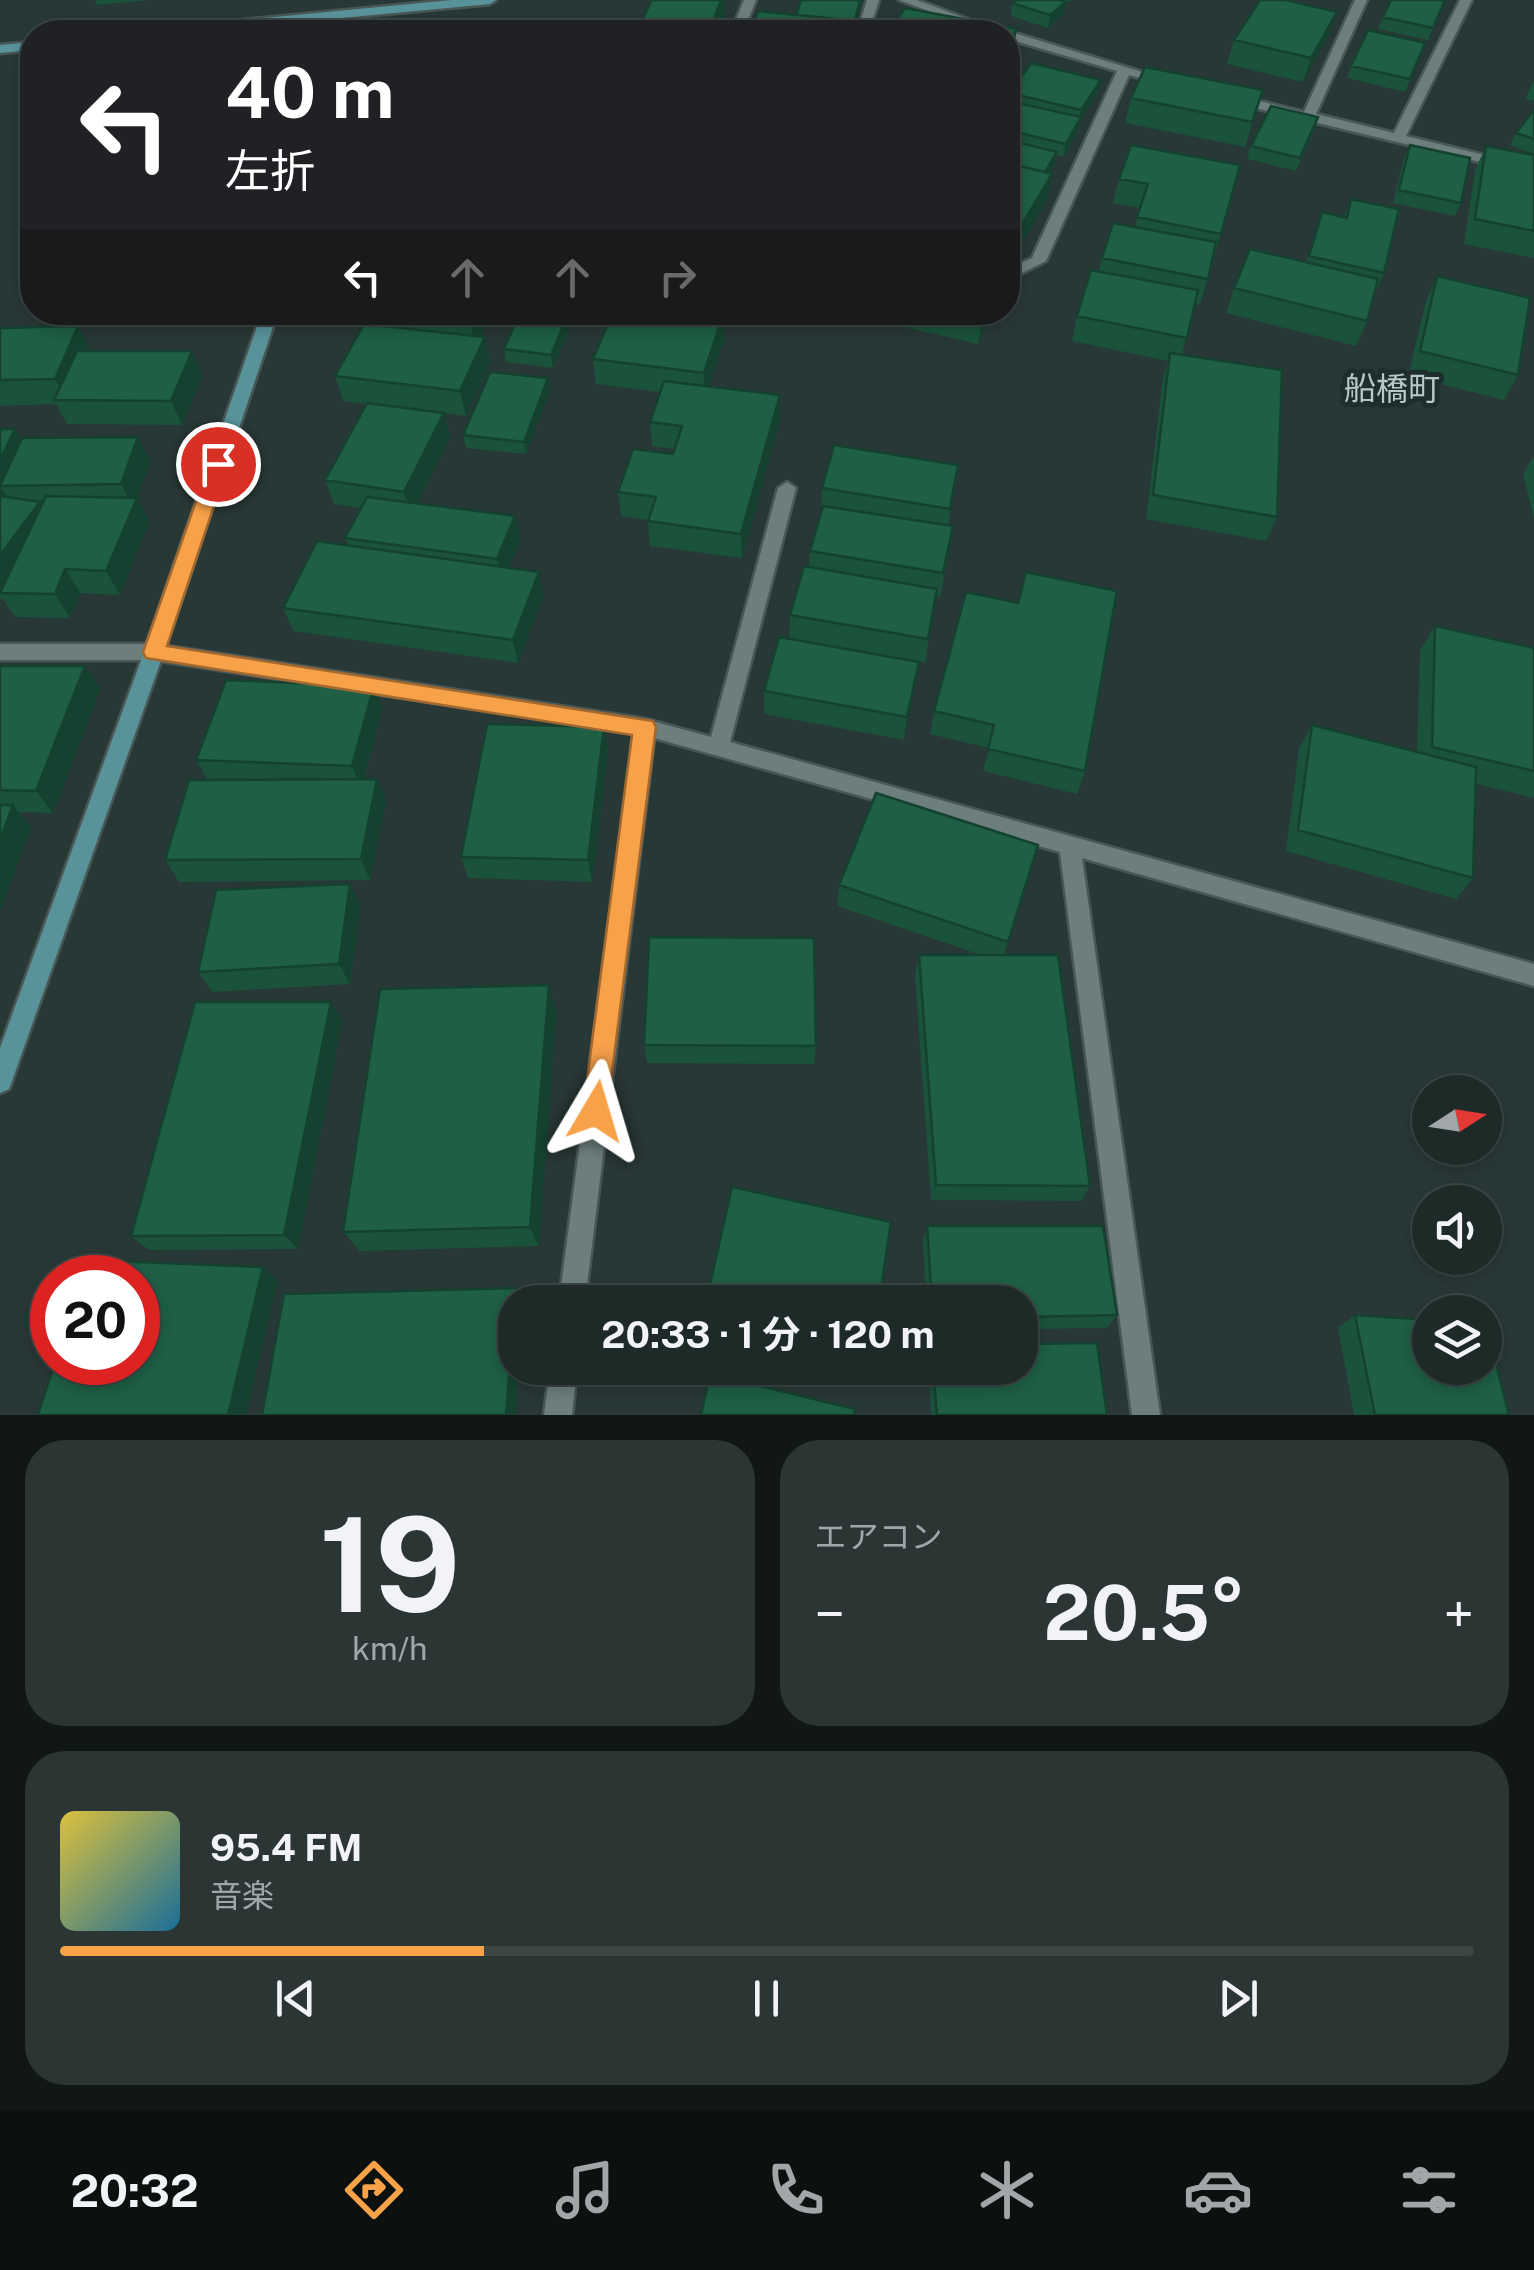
<!DOCTYPE html>
<html lang="ja">
<meta charset="utf-8">
<style>
:root{--surface:#1e2a28;--page:#2b3634;--text:#f1f3f6;--muted:#a1a7a8;--line:#3c4645;--accent:#f7a149}
body{margin:0;font-family:"Public Sans","Noto Sans JP",sans-serif;background:var(--page);color:var(--text);height:100vh;display:flex;flex-direction:column;font-size:38px;white-space:nowrap}
*{box-sizing:border-box;margin:0}
p{font-size:32px;color:var(--muted)}
.icon{flex:none;width:55px;height:55px;fill:none;stroke:currentColor;stroke-width:2;stroke-linecap:round;stroke-linejoin:round}
.map{position:relative;height:1415px;overflow:hidden}
.sheet{display:flex;flex-direction:column;gap:25px;padding:25px;background:#101716;flex:1}
.sheet>*{flex:none}
.hud{position:absolute;left:20px;top:20px;width:1000px;height:305px;border-radius:40px;box-shadow:0 5px 15px #0003,0 0 0 2px var(--line);background:#202124;color:#fff;overflow:hidden}
.needle{width:65px;rotate:78deg}
.controls{position:absolute;left:1412px;top:1075px;display:grid;gap:20px}
.controls a{display:grid;place-items:center;width:90px;height:90px;border-radius:50%;background:var(--surface);box-shadow:0 5px 15px #0003,0 0 0 2px var(--line);font-size:50px}
.speed{position:absolute;left:30px;top:1255px;display:flex;gap:20px;font-size:50px;font-weight:700;text-align:center}
.speed>*{display:grid;place-content:center;width:130px;height:130px;border-radius:50%;background:var(--surface);box-shadow:0 5px 15px #0003,0 0 0 2px var(--line);line-height:1}
.speed .limit{border:15px solid #d22;background:#fff;color:#111}
.pin{position:absolute;display:grid;place-items:center;width:85px;height:85px;color:#fff;margin:-42px;border:5px solid #fff;border-radius:50%;box-shadow:0 2px 10px #0007}
.me{position:absolute;width:110px;margin:-55px;rotate:7deg;stroke-linejoin:round;filter:drop-shadow(0 0 8px #0008)}
.turn{display:flex;align-items:center;gap:35px;height:210px;padding:0 40px;font-size:45px}
.turn .icon{width:130px;height:130px;stroke-width:2.5}
.turn b{display:block;font-size:70px;line-height:85px}
.lanes{display:flex;align-items:center;height:95px;padding:0 40px;background:#0003;justify-content:center;gap:50px;direction:ltr}
.lanes .off{opacity:.35}
.big{font-size:75px;font-weight:700;line-height:1.1}
.sheet .card{flex:1;display:flex;flex-direction:column;justify-content:center;gap:15px;min-width:0;padding:0 35px;border-radius:40px;background:var(--page)}
.sheet .dial{align-items:center;gap:0}
.dial b{font-size:130px;line-height:1}
.song{display:flex;align-items:center;gap:30px}
.cover{width:120px;height:120px;border-radius:15px;background:linear-gradient(135deg,hsl(50 70% 55%),hsl(200 70% 35%))}
.played{height:10px;border-radius:5px;background:linear-gradient(90deg,var(--accent) 30%,var(--line) 30%)}
.keys{display:flex;justify-content:space-around;direction:ltr}
.heat{display:flex;justify-content:space-between;align-items:center;font-size:55px;direction:ltr}
.sheet .tiles{flex:1;display:grid;gap:25px;grid-template-columns:1fr 1fr}
.card:last-child{grid-column:span 2}
.trip{position:absolute;left:498px;top:1285px;width:540px;height:100px;border-radius:40px;background:var(--surface);box-shadow:0 5px 15px #0003,0 0 0 2px var(--line);font-weight:700;line-height:100px;text-align:center}
.tabs{display:flex;height:160px;justify-content:space-around;align-items:center;background:#0c1110;color:var(--muted)}
.tabs .icon{width:70px;height:70px}
.tabs .selected{color:var(--accent)}
.tabs b{font-size:45px;color:var(--text)}
.map>svg:first-child{display:block}
</style>
<div class="map">
<svg width="1534" height="1415" viewBox="0 0 1534 1415">
<rect width="100%" height="100%" fill="#283836"/>
<g fill="none" stroke-linecap="round" stroke-linejoin="round">
<defs>
<path id="lane" d="M 744,0 L 756,0 L 743,32 L 731,32 Z
M 867,0 L 879,0 L 869,32 L 857,32 Z
M 899,0 L 917,0 L 984,25 L 974,28 Z
M 1355,0 L 1367,0 L 1316,114 L 1394,133 L 1460,0 L 1472,0 L 1406,136 L 1534,167 L 1534,175 L 1230,102 L 1230,96 L 1235,95 L 1304,112 Z
M 1008,31 L 1175,82 L 1168,86 L 1129,75 L 1046,261 L 1008,280 L 1008,269 L 1032,258 L 1117,71 L 1008,39 L 1008,32 L 1003,32 Z
M 787,482 L 796,488 L 730,742 L 1534,964 L 1534,986 L 1082,858 L 1160,1415 L 1132,1415 L 1060,852 L 654,738 L 585,1302 L 559,1302 L 634,733 L 154,660 L 0,660 L 0,644 L 154,644 L 645,719 L 711,737 L 778,488 Z
M 550,1368 L 577,1368 L 572,1415 L 544,1415 Z"/>
<path id="secondary" d="M 452,0 L 496,0 L 490,4 L 194,32 L 155,32 L 161,28 Z
M 32,42 L 32,50 L 0,53 L 0,45 Z
M 262,312 L 278,312 L 164,652 L 12,1081 L 9,1089 L 0,1093 L 0,1048 L 144,652 Z"/>
</defs>
<use href="#lane" stroke="#485655" stroke-width="5"/>
<use href="#secondary" stroke="#485655" stroke-width="5"/>
<use href="#lane" fill="#6c7f7d" fill-rule="evenodd"/>
<use href="#secondary" fill="#59939a" fill-rule="evenodd"/>
</g>
<path fill="#1a523b" d="M 95,0 L 149,0 L 97,5 Z
M 1016,0 L 1071,0 L 1065,4 L 1064,14 L 1048,28 L 1011,16 L 1012,3 Z
M 1445,0 L 1428,40 L 1378,29 L 1383,17 Z
M 1329,35 L 1303,82 L 1227,64 L 1234,40 Z
M 1425,43 L 1405,92 L 1347,78 L 1351,66 Z
M 1101,80 L 1098,93 L 1081,119 L 1078,130 L 1064,156 L 1056,155 L 1054,165 L 1049,173 L 1048,198 L 1013,258 L 1008,257 L 1008,148 L 1010,144 L 1008,143 L 1008,101 L 1010,93 Z
M 1534,80 L 1534,101 L 1525,99 Z
M 1263,90 L 1245,147 L 1125,123 L 1131,98 Z
M 1534,110 L 1534,154 L 1510,145 L 1516,133 Z
M 1314,130 L 1296,171 L 1247,159 L 1251,146 Z
M 1131,145 L 1221,234 L 1200,304 L 1195,303 L 1182,355 L 1277,517 L 1266,541 L 1146,519 L 1163,378 L 1168,361 L 1072,341 L 1077,316 L 1099,271 L 1102,258 L 1135,227 L 1140,208 L 1113,203 L 1119,179 Z
M 1410,145 L 1461,203 L 1455,216 L 1393,203 L 1404,158 Z
M 1486,146 L 1534,155 L 1534,258 L 1464,244 L 1475,170 Z
M 1351,199 L 1384,273 L 1373,298 L 1367,321 L 1356,346 L 1226,313 L 1234,288 L 1306,262 L 1322,212 L 1344,217 Z
M 1437,276 L 1518,375 L 1504,400 L 1408,376 L 1426,301 Z
M 381,312 L 491,312 L 480,337 L 485,337 L 490,362 L 466,416 L 444,413 L 450,438 L 418,503 L 515,516 L 520,540 L 509,568 L 543,596 L 518,663 L 293,631 L 283,608 L 348,546 L 345,538 L 361,508 L 334,504 L 325,480 L 367,404 L 343,401 L 335,376 L 385,326 Z
M 574,312 L 608,312 L 606,316 Z
M 613,312 L 757,312 L 753,326 L 723,321 L 724,340 L 708,386 L 780,395 L 780,420 L 742,558 L 650,546 L 648,520 L 621,516 L 618,492 L 673,454 L 675,449 L 652,446 L 650,422 L 660,392 L 596,384 L 593,359 Z
M 763,312 L 808,312 L 805,322 L 763,317 Z
M 838,312 L 992,312 L 978,344 Z
M 0,328 L 90,351 L 202,376 L 182,425 L 67,424 L 56,404 L 0,406 Z
M 569,330 L 553,368 L 506,362 L 504,349 Z
M 548,378 L 550,391 L 526,454 L 466,448 L 463,435 Z
M 0,429 L 21,440 L 150,461 L 137,498 L 149,522 L 120,595 L 80,593 L 70,618 L 15,617 L 2,598 L 0,600 Z
M 1534,456 L 1534,519 L 1523,474 Z
M 958,465 L 948,525 L 949,550 L 940,597 L 936,597 L 925,663 L 789,639 L 790,615 L 809,567 L 810,551 L 821,513 L 822,488 Z
M 966,592 L 1085,771 L 1077,794 L 983,771 L 989,748 L 930,734 L 934,711 Z
M 1435,626 L 1534,648 L 1534,798 L 1476,784 L 1473,878 L 1456,899 L 1286,851 L 1299,748 L 1312,725 L 1417,752 L 1420,650 Z
M 0,666 L 85,666 L 100,689 L 53,813 L 19,812 L 31,827 L 0,910 Z
M 915,685 L 904,740 L 764,714 L 764,691 Z
M 382,709 L 364,779 L 377,779 L 386,801 L 370,880 L 179,882 L 165,860 L 208,780 L 196,760 Z
M 604,727 L 608,750 L 592,882 L 468,878 L 461,857 Z
M 1038,845 L 1004,955 L 1090,1186 L 1081,1201 L 931,1200 L 915,975 L 919,955 L 981,955 L 837,906 L 839,885 Z
M 350,884 L 360,905 L 350,984 L 212,992 L 198,972 Z
M 549,985 L 556,1012 L 539,1246 L 360,1251 L 343,1232 Z
M 342,1021 L 298,1249 L 149,1250 L 131,1236 Z
M 644,1045 L 816,1046 L 814,1064 L 647,1063 Z
M 927,1226 L 1117,1315 L 1107,1328 L 1020,1329 L 1020,1302 L 926,1302 L 923,1240 Z
M 1355,1315 L 1509,1415 L 1354,1415 L 1338,1328 Z
M 840,1368 L 869,1368 L 868,1374 Z
M 928,1368 L 1020,1368 L 1107,1415 L 931,1415 Z"/>
<path fill="#154230" d="M 721,0 L 724,0 L 724,18 L 719,32 L 709,32 Z
M 860,0 L 863,0 L 854,32 L 852,32 Z
M 1066,2 L 1064,14 L 1048,28 L 1050,15 Z
M 1337,12 L 1329,35 L 1303,82 L 1311,58 Z
M 1017,29 L 1013,53 L 1008,63 L 1008,45 Z
M 1101,80 L 1098,93 L 1081,119 L 1078,130 L 1064,156 L 1066,144 L 1078,122 L 1081,110 Z
M 1057,152 L 1054,165 L 1041,188 L 1043,175 Z
M 1052,174 L 1048,198 L 1013,258 L 1017,233 Z
M 475,312 L 491,312 L 476,347 L 470,322 Z
M 985,312 L 992,312 L 978,344 L 982,320 Z
M 723,315 L 724,340 L 705,398 L 704,373 Z
M 567,317 L 569,330 L 553,368 L 551,355 Z
M 78,326 L 90,350 L 66,400 L 55,379 Z
M 485,337 L 490,362 L 466,416 L 460,391 Z
M 192,351 L 202,376 L 182,425 L 171,401 Z
M 548,378 L 550,391 L 526,454 L 524,442 Z
M 780,395 L 780,420 L 742,558 L 741,534 Z
M 444,413 L 450,438 L 411,516 L 404,492 Z
M 15,429 L 29,454 L 0,486 L 8,499 L 0,501 L 0,460 Z
M 138,437 L 150,461 L 137,498 L 149,522 L 120,595 L 106,571 L 133,507 L 121,484 Z
M 40,502 L 54,527 L 0,593 L 0,555 Z
M 515,516 L 520,540 L 503,583 L 497,559 Z
M 65,569 L 80,593 L 70,618 L 55,594 Z
M 539,572 L 543,596 L 518,663 L 513,640 Z
M 919,662 L 915,685 L 904,740 L 907,717 Z
M 85,666 L 100,689 L 53,813 L 36,791 Z
M 374,686 L 382,709 L 361,789 L 352,766 Z
M 604,727 L 608,750 L 592,882 L 588,860 Z
M 377,779 L 386,801 L 370,880 L 361,859 Z
M 13,805 L 31,827 L 0,910 L 0,840 Z
M 350,884 L 360,905 L 350,984 L 339,964 Z
M 549,985 L 556,1012 L 539,1246 L 530,1227 Z
M 331,1002 L 342,1021 L 298,1249 L 284,1235 Z
M 263,1267 L 278,1280 L 246,1415 L 228,1415 Z
M 516,1288 L 523,1301 L 523,1302 L 515,1302 L 515,1368 L 518,1368 L 515,1415 L 506,1415 Z"/>
<path fill="#1e5f45" stroke="#154230" stroke-width="2.5" d="M 652,0 L 721,0 L 709,32 L 657,32 L 637,31 Z
M 801,0 L 860,0 L 853,28 L 847,27 L 848,20 L 796,15 Z
M 1016,0 L 1060,0 L 1066,2 L 1050,15 L 1012,3 Z
M 1260,0 L 1286,0 L 1337,12 L 1311,58 L 1234,40 Z
M 1391,0 L 1445,0 L 1433,28 L 1383,17 Z
M 905,8 L 1017,29 L 1008,45 L 1008,32 L 889,32 Z
M 758,11 L 848,20 L 844,32 L 750,32 Z
M 1368,30 L 1425,43 L 1410,79 L 1351,66 Z
M 1031,63 L 1101,80 L 1081,110 L 1010,93 Z
M 1145,67 L 1263,90 L 1252,122 L 1131,98 Z
M 1008,101 L 1081,117 L 1066,144 L 1008,130 Z
M 1271,106 L 1318,117 L 1300,158 L 1251,146 Z
M 1534,110 L 1534,139 L 1516,133 Z
M 1012,141 L 1057,152 L 1045,172 L 1008,163 L 1008,148 Z
M 1131,145 L 1240,165 L 1221,234 L 1137,217 L 1148,184 L 1119,179 Z
M 1410,145 L 1470,158 L 1461,203 L 1399,190 Z
M 1486,146 L 1534,155 L 1534,231 L 1475,219 Z
M 1008,163 L 1052,174 L 1017,233 L 1008,231 Z
M 1351,199 L 1399,209 L 1384,273 L 1309,256 L 1322,212 L 1347,218 Z
M 1113,223 L 1216,242 L 1208,279 L 1102,258 Z
M 1250,249 L 1378,279 L 1367,321 L 1234,288 Z
M 1091,270 L 1198,290 L 1187,338 L 1077,316 Z
M 1437,276 L 1530,298 L 1518,375 L 1420,351 Z
M 382,312 L 475,312 L 470,322 Z
M 520,312 L 567,317 L 551,355 L 504,349 Z
M 613,312 L 699,312 L 723,315 L 704,373 L 593,359 Z
M 951,312 L 985,312 L 982,320 Z
M 364,324 L 485,337 L 460,391 L 335,376 Z
M 78,326 L 55,379 L 0,380 L 0,328 Z
M 77,351 L 192,351 L 171,401 L 54,400 Z
M 1170,353 L 1282,370 L 1277,517 L 1153,495 Z
M 490,372 L 548,378 L 524,442 L 463,435 Z
M 664,381 L 780,395 L 741,534 L 648,521 L 656,497 L 618,492 L 633,449 L 673,454 L 682,426 L 650,422 Z
M 367,403 L 444,413 L 404,492 L 325,480 Z
M 0,429 L 15,429 L 0,460 Z
M 138,437 L 121,484 L 0,486 L 22,438 Z
M 834,445 L 958,465 L 950,509 L 822,488 Z
M 0,496 L 40,502 L 0,555 Z
M 46,496 L 137,498 L 106,571 L 65,569 L 55,594 L 0,593 Z
M 367,497 L 515,516 L 497,559 L 345,538 Z
M 823,506 L 953,526 L 943,573 L 810,551 Z
M 317,541 L 539,572 L 513,640 L 283,608 Z
M 804,566 L 937,589 L 928,639 L 790,615 Z
M 1026,572 L 1117,591 L 1085,771 L 988,749 L 994,725 L 934,711 L 966,592 L 1018,603 Z
M 1435,626 L 1534,648 L 1534,771 L 1432,747 Z
M 779,637 L 919,662 L 907,717 L 764,691 Z
M 0,666 L 85,666 L 36,791 L 0,790 Z
M 226,680 L 374,686 L 352,766 L 196,760 Z
M 487,724 L 604,727 L 588,860 L 461,857 Z
M 1312,725 L 1476,767 L 1473,878 L 1298,830 Z
M 377,779 L 361,859 L 165,860 L 189,780 Z
M 876,793 L 1038,845 L 1008,942 L 839,885 Z
M 0,805 L 13,805 L 0,840 Z
M 350,884 L 339,964 L 198,972 L 216,890 Z
M 649,937 L 814,938 L 816,1046 L 644,1045 Z
M 919,955 L 1058,955 L 1090,1186 L 936,1185 Z
M 549,985 L 530,1227 L 343,1232 L 380,989 Z
M 195,1002 L 331,1002 L 284,1235 L 131,1236 Z
M 732,1187 L 891,1222 L 879,1302 L 706,1302 Z
M 927,1226 L 1103,1226 L 1117,1315 L 1020,1317 L 1020,1302 L 932,1302 Z
M 88,1260 L 263,1267 L 228,1415 L 38,1415 L 55,1362 L 138,1362 L 138,1278 L 83,1278 Z
M 516,1288 L 506,1415 L 262,1415 L 284,1294 Z
M 1355,1315 L 1430,1320 L 1430,1368 L 1485,1368 L 1486,1323 L 1509,1415 L 1375,1415 Z
M 1097,1343 L 1107,1415 L 937,1415 L 933,1368 L 1020,1368 L 1020,1344 Z
M 710,1374 L 855,1409 L 854,1415 L 701,1415 Z"/>
<path fill="#f7a149" stroke="#a1692f" stroke-width="2.5" d="M 218,457 L 228,464 L 167,646 L 653,721 L 656,727 L 606,1120 L 596,1124 L 587,1120 L 583,1111 L 632,735 L 146,658 L 143,652 L 209,464 Z"/>
<g text-anchor="middle" stroke-width="10" stroke-linejoin="round" paint-order="stroke">
<g font-size="32" fill="#b5c9c7" stroke="#1e2e2c">
<text x="1392" y="400">船橋町</text>
</g>
</g>
</svg>
<div class="controls">
<a><svg class="needle" viewBox="-14 -14 28 28"><path d="M0-13l5 13h-10z" fill="#e53935"/><path d="M0 13l5-13h-10z" fill="#a1a7a8"/></svg></a>
<a><svg class="icon" aria-label="sound" viewBox="0 0 24 24"><path d="M4 9h4l5-4v14l-5-4H4zM17 9q2 3 0 6"/></svg></a>
<a><svg class="icon" aria-label="layers" viewBox="0 0 24 24"><path d="M12 4l9 5-9 5-9-5zM3 14l9 5 9-5"/></svg></a>
</div>
<div class="speed"><div class="limit">20</div></div>
<div class="pin" style="left:218px;top:464px;background:#d93025"><svg class="icon" aria-label="arrive" viewBox="0 0 24 24"><path d="M6 21V4h12l-3 4 3 4H6"/></svg></div>
<svg class="me" style="left:596px;top:1111px" viewBox="-20 -20 40 40"><path d="M0-17L14 15 0 8-14 15z" fill="#f7a149" stroke="#fff" stroke-width="4"/></svg>
<div class="trip">20:33 · 1 分 · 120 m</div>
<div class="hud">
<div class="turn"><svg class="icon" aria-label="left" viewBox="0 0 24 24"><path d="M17 20v-9H6M10 6l-5 5 5 5"/></svg><div><b>40 m</b>左折</div></div>
<div class="lanes"><svg class="icon" aria-label="left" viewBox="0 0 24 24"><path d="M17 20v-9H6M10 6l-5 5 5 5"/></svg><svg class="icon off" aria-label="ahead" viewBox="0 0 24 24"><path d="M12 20V5M6 11l6-6 6 6"/></svg><svg class="icon off" aria-label="ahead" viewBox="0 0 24 24"><path d="M12 20V5M6 11l6-6 6 6"/></svg><svg class="icon off" aria-label="right" viewBox="0 0 24 24"><path d="M7 20v-9h11M14 6l5 5-5 5"/></svg></div>
</div>
</div>
<section class="sheet">
<div class="tiles">
<div class="card dial"><b>19</b><p>km/h</p></div>
<div class="card"><p>エアコン</p>
<div class="heat"><a>−</a><b class="big">20.5°</b><a>+</a></div>
</div>
<div class="card">
<div class="song"><i class="cover"></i><div><b>95.4 FM</b><p>音楽</p></div></div>
<div class="played"></div>
<div class="keys"><svg class="icon" aria-label="previous" viewBox="0 0 24 24"><path d="M18 5L8 12l10 7zM5 5v14"/></svg><svg class="icon" aria-label="pause" viewBox="0 0 24 24"><path d="M8 5v14M16 5v14"/></svg><svg class="icon" aria-label="next" viewBox="0 0 24 24"><path d="M6 5l10 7-10 7zM19 5v14"/></svg></div>
</div>
</div>
</section>
<nav class="tabs">
<b>20:32</b>
<svg class="icon selected" aria-label="directions" viewBox="0 0 24 24"><path d="M12 3l9 9-9 9-9-9zM9 14v-3h6M13 9l2 2-2 2"/></svg>
<svg class="icon" aria-label="music" viewBox="0 0 24 24"><path d="M9 18V5l10-2v13"/><circle cx="6" cy="18" r="3"/><circle cx="16" cy="16" r="3"/></svg>
<svg class="icon" aria-label="phone" viewBox="0 0 24 24"><path d="M5 4h4l2 5-3 2q2 4 5 5l2-3 5 2v4C11 20 4 13 5 4z"/></svg>
<svg class="icon" aria-label="climate" viewBox="0 0 24 24"><path d="M12 3v18M4 7l16 10M4 17L20 7"/></svg>
<svg class="icon" aria-label="car" viewBox="0 0 24 24"><path d="M5 17H2v-5l4-1 3-4h7l3 4 3 1v5h-3M9 17h6M6 11h13"/><circle cx="7" cy="17" r="2"/><circle cx="17" cy="17" r="2"/></svg>
<svg class="icon" aria-label="filters" viewBox="0 0 24 24"><path d="M4 7h16M4 17h16"/><circle cx="9" cy="7" r="2"/><circle cx="15" cy="17" r="2"/></svg>
</nav>
